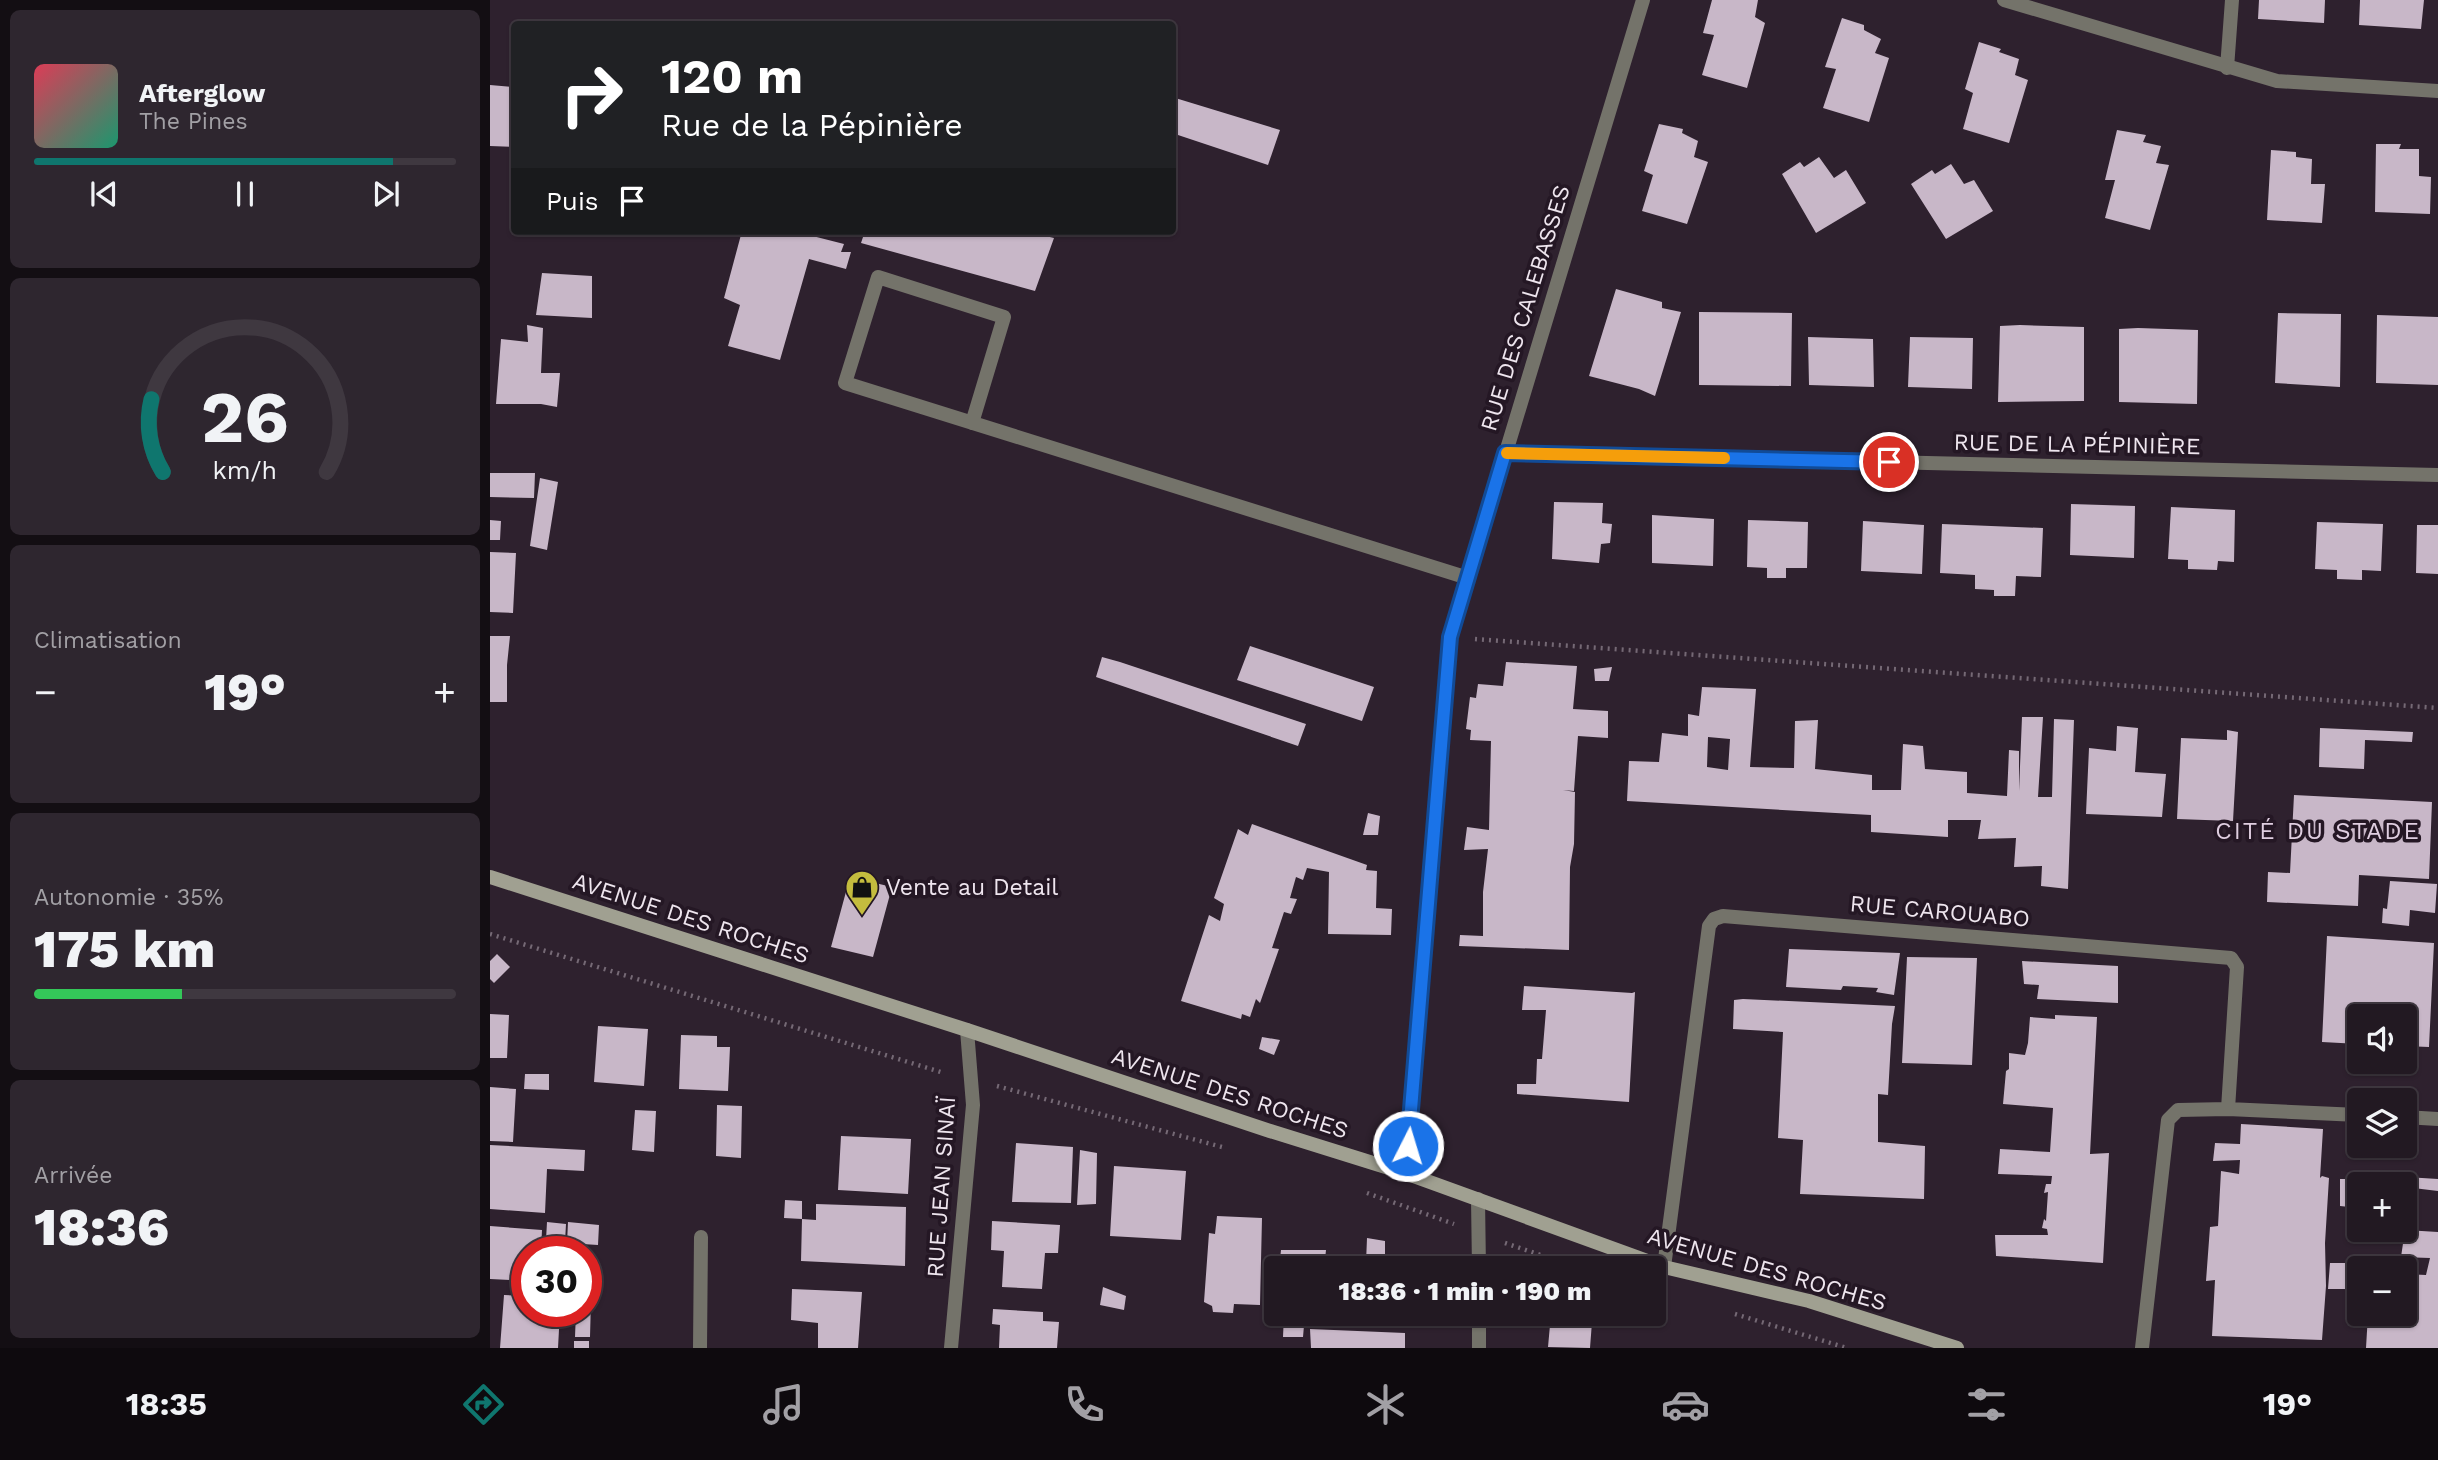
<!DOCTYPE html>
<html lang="fr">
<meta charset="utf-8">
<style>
:root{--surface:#221922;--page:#2e262f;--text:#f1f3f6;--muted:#a2a0a5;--line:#3f3840;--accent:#0f766e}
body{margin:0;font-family:"Work Sans",sans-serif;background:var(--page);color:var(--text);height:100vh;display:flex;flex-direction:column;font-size:26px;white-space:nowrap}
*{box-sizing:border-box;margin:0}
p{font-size:23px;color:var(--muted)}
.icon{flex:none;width:38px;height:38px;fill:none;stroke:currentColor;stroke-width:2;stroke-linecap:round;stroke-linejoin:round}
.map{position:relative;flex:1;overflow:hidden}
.panel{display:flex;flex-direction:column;gap:10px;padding:10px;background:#130e13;width:490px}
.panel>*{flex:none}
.banner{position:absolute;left:21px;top:21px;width:665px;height:214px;border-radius:7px;box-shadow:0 2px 5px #0004,0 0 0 2px var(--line);background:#202124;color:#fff;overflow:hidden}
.tools{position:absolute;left:1857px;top:1004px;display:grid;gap:14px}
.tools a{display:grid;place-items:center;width:70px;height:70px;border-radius:7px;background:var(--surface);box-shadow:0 2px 5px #0004,0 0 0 2px var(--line);font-size:35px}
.speed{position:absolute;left:21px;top:1236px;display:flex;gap:14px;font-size:35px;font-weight:700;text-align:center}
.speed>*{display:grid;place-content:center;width:91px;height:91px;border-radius:50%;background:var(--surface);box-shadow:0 2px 5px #0004,0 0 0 2px var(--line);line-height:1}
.speed .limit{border:10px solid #d22;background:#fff;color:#111}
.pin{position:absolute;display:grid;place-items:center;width:60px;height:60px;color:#fff;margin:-30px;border:4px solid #fff;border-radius:50%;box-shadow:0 2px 7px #0007}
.me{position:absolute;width:77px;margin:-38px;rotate:5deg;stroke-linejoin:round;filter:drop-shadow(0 0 5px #0008)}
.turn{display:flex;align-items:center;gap:24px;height:147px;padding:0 35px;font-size:32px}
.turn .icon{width:91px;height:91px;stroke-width:2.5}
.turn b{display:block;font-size:49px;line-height:60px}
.then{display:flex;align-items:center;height:66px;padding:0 35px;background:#0003;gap:14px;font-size:26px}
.big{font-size:52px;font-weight:800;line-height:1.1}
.panel .card{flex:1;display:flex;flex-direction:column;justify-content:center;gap:10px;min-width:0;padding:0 24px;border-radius:10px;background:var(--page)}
.panel .dial{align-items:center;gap:0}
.dial svg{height:182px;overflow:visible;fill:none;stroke:var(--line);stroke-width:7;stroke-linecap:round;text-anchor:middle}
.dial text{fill:var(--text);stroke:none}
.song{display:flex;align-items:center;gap:21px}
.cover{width:84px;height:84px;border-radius:10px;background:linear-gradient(135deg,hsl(350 70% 55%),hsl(160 70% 35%))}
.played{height:7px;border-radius:4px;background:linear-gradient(90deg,var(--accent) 85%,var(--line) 85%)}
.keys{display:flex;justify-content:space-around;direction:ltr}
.heat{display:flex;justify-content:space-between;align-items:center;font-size:38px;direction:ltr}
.charge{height:10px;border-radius:5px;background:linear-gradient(90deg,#34c759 35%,var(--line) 0)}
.trip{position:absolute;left:774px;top:1256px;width:402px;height:70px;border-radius:7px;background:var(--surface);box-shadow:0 2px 5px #0004,0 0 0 2px var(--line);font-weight:800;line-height:70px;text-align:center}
.tab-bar{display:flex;height:112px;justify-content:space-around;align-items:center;background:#0e0a0e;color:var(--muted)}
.tab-bar .icon{width:49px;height:49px}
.tab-bar .active{color:var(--accent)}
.tab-bar b{font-size:32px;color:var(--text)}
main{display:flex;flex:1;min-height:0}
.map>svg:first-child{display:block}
</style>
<main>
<section class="panel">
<div class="card">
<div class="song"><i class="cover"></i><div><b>Afterglow</b><p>The Pines</p></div></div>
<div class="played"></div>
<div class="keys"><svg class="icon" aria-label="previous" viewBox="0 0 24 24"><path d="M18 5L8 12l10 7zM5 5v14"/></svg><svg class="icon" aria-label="pause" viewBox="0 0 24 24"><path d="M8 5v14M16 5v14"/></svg><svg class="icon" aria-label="next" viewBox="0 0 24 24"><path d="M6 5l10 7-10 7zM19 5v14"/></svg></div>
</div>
<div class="card dial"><svg viewBox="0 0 100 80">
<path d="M14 69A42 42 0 1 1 86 69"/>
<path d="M14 69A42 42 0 0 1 9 37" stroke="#0f766e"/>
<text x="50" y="56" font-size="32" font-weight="700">26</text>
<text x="50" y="72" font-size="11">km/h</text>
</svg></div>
<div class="card"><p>Climatisation</p>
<div class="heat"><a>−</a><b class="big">19°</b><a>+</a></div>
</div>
<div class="card"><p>Autonomie · 35%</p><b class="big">175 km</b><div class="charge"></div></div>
<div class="card"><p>Arrivée</p><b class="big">18:36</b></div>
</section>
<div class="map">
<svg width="1948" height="1348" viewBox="0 0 1948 1348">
<rect width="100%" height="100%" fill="#2e212e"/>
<path fill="#c8b7c8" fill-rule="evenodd" d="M 1222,0 L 1268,0 L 1265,17 L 1275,23 L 1257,88 L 1212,75 L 1224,35 L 1213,33 Z
M 1769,0 L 1835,0 L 1834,23 L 1768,19 Z
M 1870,0 L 1934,0 L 1931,29 L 1869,25 Z
M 1352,18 L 1374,25 L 1374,30 L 1391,39 L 1385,53 L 1399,58 L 1379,122 L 1333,108 L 1346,69 L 1335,67 Z
M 1489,42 L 1511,49 L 1509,52 L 1529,59 L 1525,75 L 1538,80 L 1519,143 L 1473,129 L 1483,93 L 1475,89 Z
M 0,85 L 24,87 L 24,147 L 0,146 Z
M 682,97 L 790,130 L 778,165 L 682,133 Z
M 1169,124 L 1193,129 L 1192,133 L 1208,141 L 1204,157 L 1218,162 L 1197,224 L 1152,211 L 1163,175 L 1154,171 Z
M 1627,130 L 1656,135 L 1653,142 L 1671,146 L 1666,163 L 1679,165 L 1660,230 L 1615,218 L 1625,180 L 1615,180 Z
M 1886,144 L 1911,144 L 1909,149 L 1929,149 L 1929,176 L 1941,177 L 1940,214 L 1885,212 Z
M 1781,150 L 1806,152 L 1806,157 L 1822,159 L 1821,184 L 1835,184 L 1832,223 L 1777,220 Z
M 1329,157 L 1344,178 L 1356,170 L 1376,203 L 1326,233 L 1292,174 L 1310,162 L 1314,167 Z
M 1461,164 L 1474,184 L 1484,180 L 1503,211 L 1456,239 L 1421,184 L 1442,170 L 1445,174 Z
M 252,231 L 303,231 L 354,244 L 351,252 L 361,252 L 356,269 L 319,259 L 290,360 L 238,346 L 250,305 L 234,298 Z
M 375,231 L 535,231 L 564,238 L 545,291 L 371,243 Z
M 52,273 L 102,276 L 102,318 L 46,315 Z
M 1126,289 L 1172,302 L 1172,308 L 1191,312 L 1165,396 L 1149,389 L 1099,376 Z
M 1209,312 L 1302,313 L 1301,386 L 1209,385 Z
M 1788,313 L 1851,314 L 1850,387 L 1785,383 Z
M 1887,315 L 1948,317 L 1948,385 L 1886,383 Z
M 37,325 L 53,328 L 51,373 L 70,373 L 67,407 L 51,404 L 6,404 L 11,339 L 38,342 Z
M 1530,325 L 1594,327 L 1594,401 L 1508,402 L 1510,326 Z
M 1648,328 L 1708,330 L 1707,404 L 1629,402 L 1629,329 Z
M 1318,337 L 1383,339 L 1384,387 L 1319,385 Z
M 1420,337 L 1483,338 L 1482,389 L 1418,387 Z
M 0,473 L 45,473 L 44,498 L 0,497 Z
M 50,478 L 68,482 L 57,550 L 40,546 Z
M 1064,502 L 1113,503 L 1112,523 L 1122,524 L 1120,543 L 1111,544 L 1109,563 L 1062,559 Z
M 1581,504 L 1645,506 L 1644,558 L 1580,555 Z
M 1681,507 L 1745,510 L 1744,562 L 1728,561 L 1727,570 L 1698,569 L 1698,560 L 1678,559 Z
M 1162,515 L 1224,519 L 1223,566 L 1162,563 Z
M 0,520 L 11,521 L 10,540 L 0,540 Z
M 1258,520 L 1318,522 L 1317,568 L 1296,568 L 1296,578 L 1277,578 L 1277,568 L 1257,567 Z
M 1373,521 L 1434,525 L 1432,574 L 1371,571 Z
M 1827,522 L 1893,524 L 1891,571 L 1872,570 L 1872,580 L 1847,579 L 1847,570 L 1825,569 Z
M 1452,524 L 1553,528 L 1551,577 L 1526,576 L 1525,596 L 1504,596 L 1504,590 L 1485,589 L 1485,575 L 1450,573 Z
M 1927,525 L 1948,525 L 1948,574 L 1926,573 Z
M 0,552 L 26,553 L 23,613 L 0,612 Z
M 0,636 L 20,636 L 17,665 L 17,702 L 0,702 Z
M 760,646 L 884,687 L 872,721 L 747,680 Z
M 612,657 L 630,662 L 816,724 L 808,746 L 606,677 Z
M 1016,662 L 1087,666 L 1083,709 L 1118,711 L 1118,738 L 1088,736 L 1084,791 L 1073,790 L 1085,792 L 1084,844 L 1080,867 L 1079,950 L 969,946 L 970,935 L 993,936 L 993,892 L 998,849 L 974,850 L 977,827 L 999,830 L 1001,741 L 980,740 L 981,730 L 976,729 L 980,697 L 986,698 L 988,684 L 1013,686 Z
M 1122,667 L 1119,681 L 1105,681 L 1104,669 Z
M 1212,687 L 1266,689 L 1260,767 L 1304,768 L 1305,721 L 1328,720 L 1325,769 L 1382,775 L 1382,790 L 1411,790 L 1413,744 L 1433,746 L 1435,769 L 1477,772 L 1477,793 L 1517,796 L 1519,750 L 1529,751 L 1529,791 L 1532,717 L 1553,717 L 1548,797 L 1562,797 L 1564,719 L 1584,720 L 1578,889 L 1551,886 L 1552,866 L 1524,867 L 1526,838 L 1488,839 L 1491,820 L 1458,820 L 1458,837 L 1381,832 L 1381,815 L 1137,801 L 1139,761 L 1169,762 L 1172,733 L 1198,736 L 1198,714 L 1209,716 ZM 1218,737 L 1240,739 L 1238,770 L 1217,767 Z
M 1627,726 L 1648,728 L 1645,772 L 1676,774 L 1672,817 L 1596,814 L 1599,748 L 1626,751 Z
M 1830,728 L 1923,732 L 1922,742 L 1875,740 L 1874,769 L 1829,767 Z
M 1737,730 L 1748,732 L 1743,821 L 1687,819 L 1691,738 L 1737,740 Z
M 1804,795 L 1942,802 L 1939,879 L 1869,875 L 1868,906 L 1777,902 L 1778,872 L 1800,873 Z
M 878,813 L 890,816 L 888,835 L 873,835 Z
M 762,824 L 877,865 L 876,870 L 887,871 L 886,908 L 902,909 L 901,935 L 838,934 L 839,872 L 817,868 L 813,880 L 806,877 L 800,898 L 807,899 L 801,914 L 794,912 L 782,948 L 789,949 L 770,1003 L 766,999 L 760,1017 L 752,1014 L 751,1019 L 691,1001 L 719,915 L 730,921 L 734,904 L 724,898 L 748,829 L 758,835 Z
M 360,877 L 402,887 L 383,957 L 341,947 Z
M 1900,881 L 1947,884 L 1945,913 L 1920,910 L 1919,926 L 1892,923 L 1893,908 L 1897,909 Z
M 1837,936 L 1944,943 L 1939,1047 L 1914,1046 L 1914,1017 L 1869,1017 L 1869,1044 L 1832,1042 Z
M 1299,949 L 1410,953 L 1404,995 L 1386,992 L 1388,988 L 1353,986 L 1351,990 L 1296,987 Z
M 7,954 L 20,967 L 4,983 L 0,979 L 0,961 Z
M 1417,957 L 1487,958 L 1482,1065 L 1412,1063 Z
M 1532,961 L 1628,966 L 1628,1003 L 1547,999 L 1549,985 L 1534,984 Z
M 1034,986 L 1142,993 L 1145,992 L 1139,1102 L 1027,1094 L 1027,1084 L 1046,1084 L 1047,1059 L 1052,1059 L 1056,1010 L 1032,1010 Z
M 1253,999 L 1405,1006 L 1402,1024 L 1398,1095 L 1388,1094 L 1388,1142 L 1435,1146 L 1434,1199 L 1310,1194 L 1313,1140 L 1288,1138 L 1293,1032 L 1243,1029 L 1244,1000 Z
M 0,1014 L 19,1015 L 17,1058 L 0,1058 Z
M 1565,1015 L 1607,1017 L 1600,1154 L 1619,1153 L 1613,1263 L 1506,1256 L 1505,1235 L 1558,1235 L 1557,1229 L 1552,1228 L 1554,1219 L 1556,1221 L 1558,1192 L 1554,1193 L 1556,1184 L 1561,1184 L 1562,1176 L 1508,1174 L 1510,1149 L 1560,1152 L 1563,1108 L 1513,1104 L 1516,1071 L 1519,1069 L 1519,1053 L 1535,1055 L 1538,1043 L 1540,1017 L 1565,1019 Z
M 108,1026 L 158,1029 L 154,1086 L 104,1082 Z
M 191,1035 L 227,1036 L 227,1047 L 240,1047 L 238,1091 L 189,1089 Z
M 772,1037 L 790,1040 L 784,1055 L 769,1049 Z
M 35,1074 L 59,1074 L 59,1090 L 34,1089 Z
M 0,1087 L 26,1089 L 23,1142 L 0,1141 Z
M 227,1105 L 252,1106 L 251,1158 L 226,1156 Z
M 145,1110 L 166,1111 L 164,1152 L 142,1150 Z
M 1751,1124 L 1833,1129 L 1830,1178 L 1832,1176 L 1839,1178 L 1835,1243 L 1836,1286 L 1832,1340 L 1722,1336 L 1725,1280 L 1716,1281 L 1720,1227 L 1728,1226 L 1731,1171 L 1749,1174 L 1750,1160 L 1723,1161 L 1725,1143 L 1750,1144 Z
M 351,1136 L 421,1139 L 418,1194 L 348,1190 Z
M 526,1143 L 583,1147 L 581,1203 L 522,1202 Z
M 0,1145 L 95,1150 L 94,1171 L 57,1169 L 55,1213 L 0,1209 Z
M 590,1150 L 607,1153 L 606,1204 L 587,1205 Z
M 624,1166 L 696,1171 L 691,1240 L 620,1236 Z
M 1916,1177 L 1948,1179 L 1948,1191 L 1915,1187 Z
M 1850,1179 L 1874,1179 L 1874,1185 L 1869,1185 L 1869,1208 L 1850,1206 Z
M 295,1200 L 312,1201 L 312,1219 L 294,1218 Z
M 326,1204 L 416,1207 L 415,1266 L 311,1261 L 312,1219 L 326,1220 Z
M 727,1216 L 772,1218 L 770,1305 L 744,1304 L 743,1313 L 723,1312 L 722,1306 L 714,1302 L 719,1233 L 725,1234 Z
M 502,1221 L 570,1225 L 568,1253 L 555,1253 L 552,1289 L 512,1287 L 514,1251 L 501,1250 Z
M 57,1222 L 76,1224 L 75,1242 L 56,1240 Z
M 78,1222 L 109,1225 L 108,1245 L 77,1243 Z
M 0,1226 L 52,1230 L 51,1251 L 37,1251 L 37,1281 L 0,1279 Z
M 1915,1230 L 1948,1232 L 1948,1348 L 1876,1348 L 1878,1314 L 1914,1314 L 1914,1274 L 1936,1275 L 1940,1258 L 1911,1257 Z
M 877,1238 L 895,1241 L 895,1257 L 916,1260 L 916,1269 L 855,1269 L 855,1261 L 876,1263 Z
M 791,1250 L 836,1250 L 834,1269 L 789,1269 Z
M 1840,1263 L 1864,1263 L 1863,1289 L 1838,1289 Z
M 613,1287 L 636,1296 L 634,1310 L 610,1305 Z
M 302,1289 L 372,1292 L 368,1348 L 328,1348 L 328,1323 L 301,1320 Z
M 14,1295 L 37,1296 L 37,1311 L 70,1311 L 68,1348 L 10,1348 Z
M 96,1300 L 101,1300 L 100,1337 L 85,1337 L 86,1311 L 96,1311 Z
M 503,1309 L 553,1312 L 553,1321 L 569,1322 L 567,1348 L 509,1348 L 510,1325 L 502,1324 Z
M 794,1314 L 815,1314 L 813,1337 L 793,1337 Z
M 1061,1314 L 1115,1314 L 1113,1323 L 1102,1322 L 1100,1348 L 1058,1347 Z
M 820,1329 L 915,1333 L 915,1348 L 821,1348 Z
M 84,1341 L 99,1341 L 99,1348 L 84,1348 Z"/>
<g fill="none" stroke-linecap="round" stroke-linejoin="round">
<path stroke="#756975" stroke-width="4.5" stroke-dasharray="2 5" stroke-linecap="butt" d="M 985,639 L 1948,708
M 0,934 L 454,1073
M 507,1086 L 732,1147
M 877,1193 L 964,1224
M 1015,1243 L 1080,1265
M 1245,1314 L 1357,1348"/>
<path stroke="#74736a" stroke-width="14" d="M 1737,68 L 1742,0
M 482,423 L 514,317 L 388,277 L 355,383 L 978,578
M 210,1348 L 211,1237"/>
<path stroke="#74736a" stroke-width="14" d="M 1514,0 L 1787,81 L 1948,91
M 1015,453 L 1948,475
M 1914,1117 L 1948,1119
M 915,1173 L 960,637 L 1153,0
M 988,1199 L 989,1269
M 1174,1267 L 1219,926 L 1224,919 L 1233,916 L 1741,958 L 1747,967 L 1738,1109 L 1869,1115
M 989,1314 L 989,1348
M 461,1348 L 483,1105 L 477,1030
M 1652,1348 L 1678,1120 L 1688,1110 L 1738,1109"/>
<path stroke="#a0a091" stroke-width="14" d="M 0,877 L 477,1030 L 780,1131 L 915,1173 L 1174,1267 L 1319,1301 L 1467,1348"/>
</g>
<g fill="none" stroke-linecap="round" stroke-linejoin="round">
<defs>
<path id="route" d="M 918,1146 L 960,637 L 1015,453 L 1399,462"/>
</defs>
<use href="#route" stroke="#114b97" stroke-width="18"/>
<use href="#route" stroke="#1a73e8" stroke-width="12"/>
<path stroke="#f59e0b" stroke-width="12" d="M 1017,453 L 1234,458"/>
</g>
<defs>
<symbol id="shop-pin" viewBox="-11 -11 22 30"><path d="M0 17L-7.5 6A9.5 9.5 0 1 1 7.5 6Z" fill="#c4bc3e" stroke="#241724"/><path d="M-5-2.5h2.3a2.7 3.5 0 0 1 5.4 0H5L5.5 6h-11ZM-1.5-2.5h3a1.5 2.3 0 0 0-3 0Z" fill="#111"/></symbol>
</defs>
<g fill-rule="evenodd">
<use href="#shop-pin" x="353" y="868" width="38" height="52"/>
</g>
<g text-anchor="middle" stroke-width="7" stroke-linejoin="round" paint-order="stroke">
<g font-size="23" fill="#eee5ee" stroke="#241724">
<text transform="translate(1035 308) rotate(-73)" y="8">RUE DES CALEBASSES</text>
<text transform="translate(1587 444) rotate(1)" y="8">RUE DE LA PÉPINIÈRE</text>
<text transform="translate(1450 911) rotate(5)" y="8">RUE CAROUABO</text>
<text transform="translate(201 918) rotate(18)" y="8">AVENUE DES ROCHES</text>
<text transform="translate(740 1093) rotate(18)" y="8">AVENUE DES ROCHES</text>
<text transform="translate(451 1187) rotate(-86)" y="8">RUE JEAN SINAÏ</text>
<text transform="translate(1277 1269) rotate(16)" y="8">AVENUE DES ROCHES</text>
</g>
<g font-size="23" fill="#eee5ee" stroke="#241724" text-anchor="start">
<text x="396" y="895">Vente au Detail</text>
</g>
<g font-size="24" letter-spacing="2" fill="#dfcee0" stroke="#241724">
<text x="1828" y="839">CITÉ DU STADE</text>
</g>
</g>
</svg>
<div class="tools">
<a><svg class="icon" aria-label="sound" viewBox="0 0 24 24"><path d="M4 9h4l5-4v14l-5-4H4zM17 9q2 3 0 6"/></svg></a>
<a><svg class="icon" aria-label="layers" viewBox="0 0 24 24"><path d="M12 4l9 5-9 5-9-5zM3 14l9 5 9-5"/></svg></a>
<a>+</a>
<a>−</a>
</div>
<div class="speed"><div class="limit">30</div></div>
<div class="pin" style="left:1399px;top:462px;background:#d93025"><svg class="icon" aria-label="arrive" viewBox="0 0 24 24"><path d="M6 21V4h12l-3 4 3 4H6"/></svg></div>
<svg class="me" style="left:918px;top:1146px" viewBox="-20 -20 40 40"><circle r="17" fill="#1a73e8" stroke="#fff" stroke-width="3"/><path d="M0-11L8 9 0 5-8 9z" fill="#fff"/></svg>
<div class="trip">18:36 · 1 min · 190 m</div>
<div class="banner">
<div class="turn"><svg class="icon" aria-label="right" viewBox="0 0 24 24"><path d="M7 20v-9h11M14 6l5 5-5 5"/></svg><div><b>120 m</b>Rue de la Pépinière</div></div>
<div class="then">Puis<svg class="icon" aria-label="arrive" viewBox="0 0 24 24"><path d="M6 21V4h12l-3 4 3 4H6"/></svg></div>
</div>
</div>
</main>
<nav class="tab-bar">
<b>18:35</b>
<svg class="icon active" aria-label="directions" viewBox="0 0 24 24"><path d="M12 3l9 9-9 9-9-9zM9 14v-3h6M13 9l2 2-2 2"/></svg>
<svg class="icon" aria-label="music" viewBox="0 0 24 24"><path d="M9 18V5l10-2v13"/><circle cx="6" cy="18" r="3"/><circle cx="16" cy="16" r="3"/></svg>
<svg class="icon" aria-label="phone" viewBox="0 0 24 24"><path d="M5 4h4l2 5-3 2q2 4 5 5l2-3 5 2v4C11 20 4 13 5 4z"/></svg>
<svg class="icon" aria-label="climate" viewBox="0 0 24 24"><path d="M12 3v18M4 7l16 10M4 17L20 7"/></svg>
<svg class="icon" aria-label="car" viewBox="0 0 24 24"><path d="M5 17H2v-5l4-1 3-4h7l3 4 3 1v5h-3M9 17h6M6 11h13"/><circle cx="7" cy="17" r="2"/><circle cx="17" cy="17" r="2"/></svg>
<svg class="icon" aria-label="filters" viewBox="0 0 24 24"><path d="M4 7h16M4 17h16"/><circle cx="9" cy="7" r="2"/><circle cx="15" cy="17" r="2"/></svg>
<b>19°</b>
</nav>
